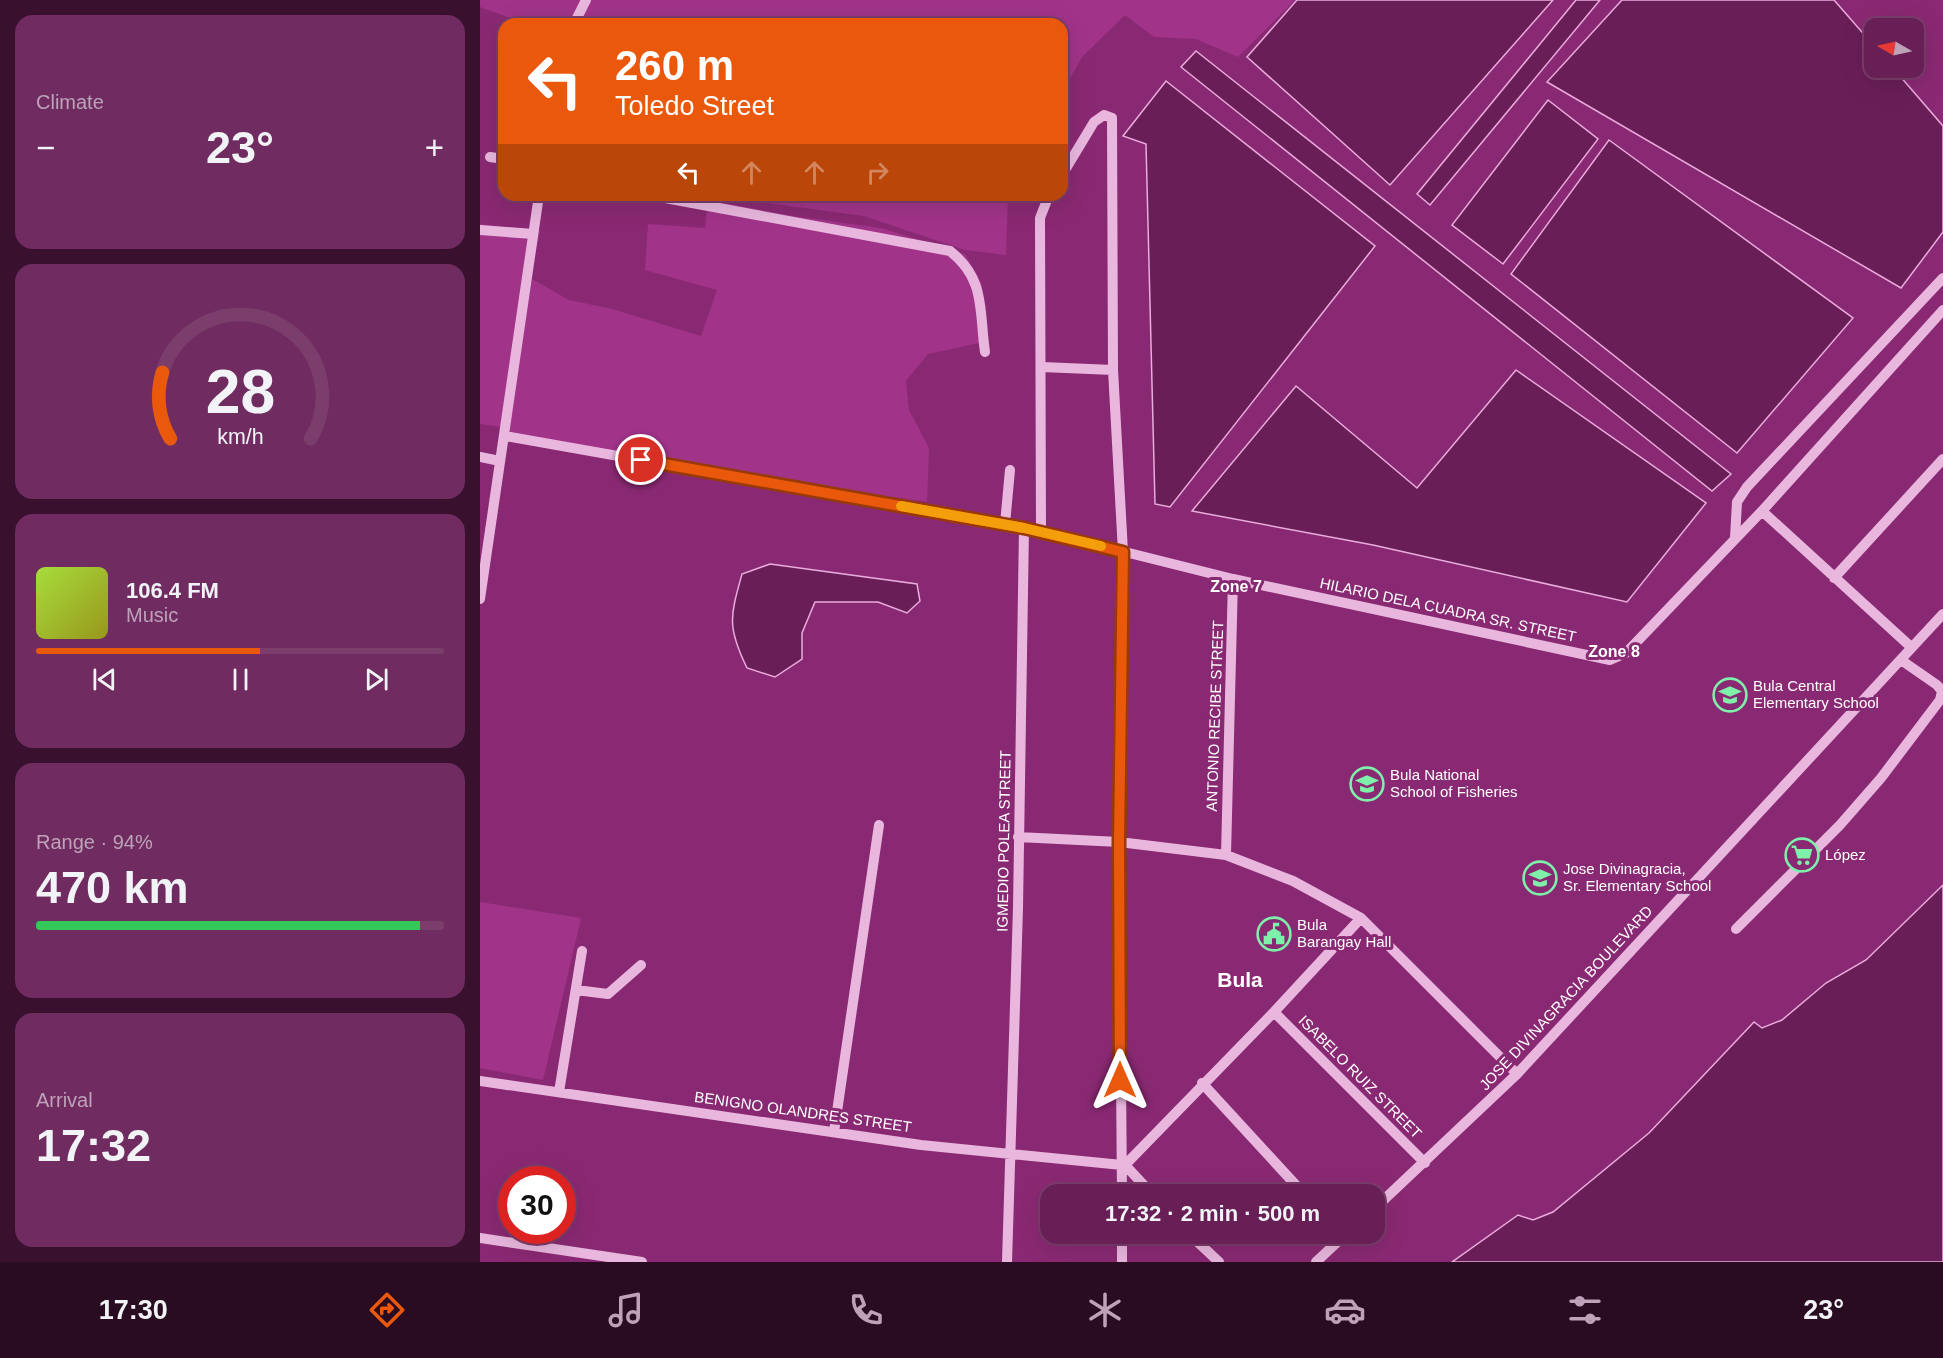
<!DOCTYPE html>
<meta charset="utf-8">
<style>
:root{--surface:#681f56;--page:#702c60;--text:#f1f3f6;--muted:#bda2b9;--line:#7b3d6c;--accent:#ea580c}
body{margin:0;font-family:Arial,sans-serif;background:var(--page);color:var(--text);height:100vh;display:flex;flex-direction:column;font-size:22px;white-space:nowrap}
*{box-sizing:border-box;margin:0}
p{font-size:20px;color:var(--muted)}
.icon{flex:none;width:33px;height:33px;fill:none;stroke:currentColor;stroke-width:2;stroke-linecap:round;stroke-linejoin:round}
.map{position:relative;flex:1;overflow:hidden}
.panel{display:flex;flex-direction:column;gap:15px;padding:15px;background:#39112f;width:480px}
.panel>*{flex:none}
.hud{position:absolute;left:18px;top:18px;width:570px;height:183px;border-radius:18px;box-shadow:0 6px 24px #0002,0 0 0 2px var(--line);background:#ea580c;color:#fff;overflow:hidden}
.needle{width:39px;rotate:279deg}
.fabs{position:absolute;left:1384px;top:18px;display:grid;gap:12px}
.fabs a{display:grid;place-items:center;width:60px;height:60px;border-radius:12px;background:var(--surface);box-shadow:0 6px 24px #0002,0 0 0 2px var(--line);font-size:30px}
.speed{position:absolute;left:18px;top:1166px;display:flex;gap:12px;font-size:30px;font-weight:700;text-align:center}
.speed>*{display:grid;place-content:center;width:78px;height:78px;border-radius:50%;background:var(--surface);box-shadow:0 6px 24px #0002,0 0 0 2px var(--line);line-height:1}
.speed .limit{border:9px solid #d22;background:#fff;color:#111}
.pin{position:absolute;display:grid;place-items:center;width:51px;height:51px;color:#fff;margin:-26px;border:3px solid #fff;border-radius:50%;box-shadow:0 2px 6px #0007}
.me{position:absolute;width:66px;margin:-33px;rotate:0deg;stroke-linejoin:round;filter:drop-shadow(0 0 4px #0008)}
.turn{display:flex;align-items:center;gap:21px;height:126px;padding:0 18px;font-size:27px}
.turn .icon{width:78px;height:78px;stroke-width:2.5}
.turn b{display:block;font-size:42px;line-height:51px}
.lanes{display:flex;align-items:center;height:57px;padding:0 18px;background:#0003;justify-content:center;gap:30px;direction:ltr}
.lanes .off{opacity:.35}
.big{font-size:45px;font-weight:600;line-height:1.1}
.panel .tile{flex:1;display:flex;flex-direction:column;justify-content:center;gap:9px;min-width:0;padding:0 21px;border-radius:18px;background:var(--page)}
.panel .dial{align-items:center;gap:0}
.dial svg{height:156px;overflow:visible;fill:none;stroke:var(--line);stroke-width:7;stroke-linecap:round;text-anchor:middle}
.dial text{fill:var(--text);stroke:none}
.song{display:flex;align-items:center;gap:18px}
.cover{width:72px;height:72px;border-radius:9px;background:linear-gradient(135deg,hsl(80 70% 55%),hsl(60 70% 35%))}
.played{height:6px;border-radius:3px;background:linear-gradient(90deg,var(--accent) 55%,var(--line) 55%)}
.keys{display:flex;justify-content:space-around;direction:ltr}
.heat{display:flex;justify-content:space-between;align-items:center;font-size:33px;direction:ltr}
.charge{height:9px;border-radius:4px;background:linear-gradient(90deg,#34c759 94%,var(--line) 0)}
.trip{position:absolute;left:560px;top:1184px;width:345px;height:60px;border-radius:18px;background:var(--surface);box-shadow:0 6px 24px #0002,0 0 0 2px var(--line);font-weight:600;line-height:60px;text-align:center}
.tabs{display:flex;height:96px;justify-content:space-around;align-items:center;background:#2a0c22;color:var(--muted)}
.tabs .icon{width:42px;height:42px}
.tabs .on{color:var(--accent)}
.tabs b{font-size:27px;color:var(--text)}
main{display:flex;flex:1;min-height:0}
.map>svg:first-child{display:block}
</style>
<main>
<section class="panel">
<div class="tile"><p>Climate</p>
<div class="heat"><a>−</a><b class="big">23°</b><a>+</a></div>
</div>
<div class="tile dial"><svg viewBox="0 0 100 80">
<path d="M14 69A42 42 0 1 1 86 69"/>
<path d="M14 69A42 42 0 0 1 10 35" stroke="#ea580c"/>
<text x="50" y="56" font-size="32" font-weight="700">28</text>
<text x="50" y="72" font-size="11">km/h</text>
</svg></div>
<div class="tile">
<div class="song"><i class="cover"></i><div><b>106.4 FM</b><p>Music</p></div></div>
<div class="played"></div>
<div class="keys"><svg class="icon" aria-label="previous" viewBox="0 0 24 24"><path d="M18 5L8 12l10 7zM5 5v14"/></svg><svg class="icon" aria-label="pause" viewBox="0 0 24 24"><path d="M8 5v14M16 5v14"/></svg><svg class="icon" aria-label="next" viewBox="0 0 24 24"><path d="M6 5l10 7-10 7zM19 5v14"/></svg></div>
</div>
<div class="tile"><p>Range · 94%</p><b class="big">470 km</b><div class="charge"></div></div>
<div class="tile"><p>Arrival</p><b class="big">17:32</b></div>
</section>
<div class="map">
<svg width="1463" height="1262" viewBox="0 0 1463 1262">
<rect width="100%" height="100%" fill="#8a2973"/>
<path fill="#a13489" d="M 0,0 L 815,0 L 758,57 L 716,39 L 674,37 L 645,15 L 602,57 L 582,93 L 582,24 L 46,24 L 0,7 Z
M 229,195 L 528,195 L 526,255 L 485,250 L 384,216 Z
M 228,200 L 313,216 L 401,228 L 485,254 L 502,284 L 501,332 L 509,341 L 448,354 L 426,381 L 429,410 L 449,448 L 447,502 L 27,440 L 52,279 L 89,300 L 132,309 L 221,336 L 237,290 L 165,270 L 168,224 L 225,228 Z
M 0,224 L 60,231 L 22,427 L 0,424 Z
M 0,902 L 101,918 L 63,1080 L 0,1068 Z"/>
<path fill="#6a1e58" stroke="#e9acdc" stroke-width="1.5" d="M 817,0 L 1073,0 L 910,185 L 767,57 Z
M 1096,0 L 1120,0 L 950,205 L 937,194 Z
M 1142,0 L 1354,0 L 1395,47 L 1395,68 L 1413,68 L 1463,126 L 1463,232 L 1421,288 L 1067,82 Z
M 716,51 L 1251,474 L 1232,491 L 701,67 Z
M 686,81 L 895,246 L 690,507 L 675,504 L 666,144 L 643,136 Z
M 1068,100 L 1118,139 L 1023,264 L 972,225 Z
M 1129,140 L 1373,318 L 1257,453 L 1031,274 Z
M 1036,370 L 1226,503 L 1147,602 L 893,545 L 712,511 L 816,386 L 937,488 Z
M 290,564 L 437,584 L 440,601 L 427,613 L 398,602 L 335,602 L 322,633 L 322,659 L 295,677 L 267,668 C 247,627 250,617 262,574 Z
M 1463,885 L 1463,1262 L 972,1262 L 1038,1215 L 1053,1220 L 1073,1212 L 1169,1133 L 1274,1022 L 1282,1028 L 1302,1020 L 1346,983 L 1386,960 Z"/>
<g fill="none" stroke-linecap="round" stroke-linejoin="round">
<path stroke="#e9b7de" stroke-width="10" d="M 94,24 L 106,0
M 10,157 L 24,159
M 582,175 L 614,122 L 624,115 L 632,118 L 633,370 L 643,552 L 639,842 L 642,1194
M 169,195 L 470,251 C 506,279 499,311 505,352
M 0,230 L 53,234
M 562,367 L 633,370
M 25,436 L 561,531 L 753,579 L 1130,660 L 1146,653 L 1282,511 L 1463,310
M 0,457 L 20,461
M 1282,511 L 1431,647
M 525,524 L 530,470
M 561,531 L 560,218 L 569,195
M 1255,538 L 1257,502 L 1267,487 L 1463,278
M 1354,578 L 1463,459
M 0,599 L 59,195
M 538,837 L 639,842 L 746,855 L 813,881 L 881,918 L 1037,1074
M 746,855 L 753,579
M 1256,929 L 1360,825 L 1401,778 L 1460,700 L 1462,691 L 1457,685 L 1421,660
M 96,990 L 128,994 L 161,965
M 794,1012 L 945,1163
M 0,1081 L 441,1145 L 642,1165
M 722,1083 L 824,1194
M 79,1092 L 102,951
M 354,1132 L 399,825
M 642,1165 L 645,1165 L 794,1012 L 881,918
M 645,1165 L 672,1194
M 894,1209 L 1037,1074 L 1463,614
M 708,1233 L 739,1262
M 0,1238 L 162,1262
M 527,1262 L 538,908 L 544,528
M 642,1262 L 642,1233
M 836,1262 L 867,1233"/>
</g>
<g fill="none" stroke-linecap="round" stroke-linejoin="round">
<defs>
<path id="route" d="M 161,460 L 544,528 L 643,552 L 639,842 L 640,1080"/>
</defs>
<use href="#route" stroke="#983908" stroke-width="15"/>
<use href="#route" stroke="#ea580c" stroke-width="10"/>
<path stroke="#f59e0b" stroke-width="10" d="M 421,506 L 544,528 L 621,546"/>
</g>
<defs>
<symbol id="school-ring" viewBox="-11 -11 22 22"><circle r="9.5" fill="#8a2973" stroke="#7ef0aa" stroke-width="1.5"/><path d="M0-5L7-2L0 1L-7-2ZM-4 1L0 2.5L4 1V4Q0 6-4 4Z" fill="#7ef0aa"/></symbol>
<symbol id="supermarket-ring" viewBox="-11 -11 22 22"><circle r="9.5" fill="#8a2973" stroke="#7ef0aa" stroke-width="1.5"/><path d="M-6-5.5h2.5l.6 2H6L4.5 2H-2.5L-4.4-4H-6ZM-1.5 3.2a1.3 1.3 0 1 0 .1 0ZM3 3.2a1.3 1.3 0 1 0 .1 0Z" fill="#7ef0aa"/></symbol>
<symbol id="civic-ring" viewBox="-11 -11 22 22"><circle r="9.5" fill="#8a2973" stroke="#7ef0aa" stroke-width="1.5"/><path d="M-.6-6.5H3V-4.5H.6V-3L4-1V1h2V6H-6V1h2V-1L-.6-3ZM-1.2 2.5V6h2.4V2.5Z" fill="#7ef0aa"/></symbol>
</defs>
<g fill-rule="evenodd">
<use href="#school-ring" x="1231" y="676" width="38" height="38"/>
<use href="#school-ring" x="868" y="765" width="38" height="38"/>
<use href="#supermarket-ring" x="1303" y="836" width="38" height="38"/>
<use href="#school-ring" x="1041" y="859" width="38" height="38"/>
<use href="#civic-ring" x="775" y="915" width="38" height="38"/>
</g>
<g text-anchor="middle" stroke-width="6" stroke-linejoin="round" paint-order="stroke">
<g font-size="15" fill="#fff" stroke="#8a2973">
<text transform="translate(968 610) rotate(12)" y="5">HILARIO DELA CUADRA SR. STREET</text>
<text transform="translate(735 716) rotate(-88)" y="5">ANTONIO RECIBE STREET</text>
<text transform="translate(524 841) rotate(-89)" y="5">IGMEDIO POLEA STREET</text>
<text transform="translate(1086 998) rotate(-47)" y="5">JOSE DIVINAGRACIA BOULEVARD</text>
<text transform="translate(880 1077) rotate(45)" y="5">ISABELO RUIZ STREET</text>
<text transform="translate(323 1112) rotate(8)" y="5">BENIGNO OLANDRES STREET</text>
</g>
<g font-size="15" fill="#fff" stroke="#8a2973" text-anchor="start">
<text x="1273" y="691">Bula Central<tspan x="1273" dy="17">Elementary School</tspan></text>
<text x="910" y="780">Bula National<tspan x="910" dy="17">School of Fisheries</tspan></text>
<text x="1345" y="860">López</text>
<text x="1083" y="874">Jose Divinagracia,<tspan x="1083" dy="17">Sr. Elementary School</tspan></text>
<text x="817" y="930">Bula<tspan x="817" dy="17">Barangay Hall</tspan></text>
</g>
<g font-size="16" font-weight="bold" fill="#fff" stroke="#8a2973">
<text x="756" y="592">Zone 7</text>
<text x="1134" y="657">Zone 8</text>
</g>
<g font-size="21" font-weight="bold" fill="#fff" stroke="#8a2973">
<text x="760" y="987">Bula</text>
</g>
</g>
</svg>
<div class="fabs">
<a><svg class="needle" viewBox="-14 -14 28 28"><path d="M0-13l5 13h-10z" fill="#e53935"/><path d="M0 13l5-13h-10z" fill="#bda2b9"/></svg></a>
</div>
<div class="speed"><div class="limit">30</div></div>
<div class="pin" style="left:161px;top:460px;background:#d93025"><svg class="icon" aria-label="arrive" viewBox="0 0 24 24"><path d="M6 21V4h12l-3 4 3 4H6"/></svg></div>
<svg class="me" style="left:640px;top:1080px" viewBox="-20 -20 40 40"><path d="M0-17L14 15 0 8-14 15z" fill="#ea580c" stroke="#fff" stroke-width="4"/></svg>
<div class="trip">17:32 · 2 min · 500 m</div>
<div class="hud">
<div class="turn"><svg class="icon" aria-label="left" viewBox="0 0 24 24"><path d="M17 20v-9H6M10 6l-5 5 5 5"/></svg><div><b>260 m</b>Toledo Street</div></div>
<div class="lanes"><svg class="icon" aria-label="left" viewBox="0 0 24 24"><path d="M17 20v-9H6M10 6l-5 5 5 5"/></svg><svg class="icon off" aria-label="ahead" viewBox="0 0 24 24"><path d="M12 20V5M6 11l6-6 6 6"/></svg><svg class="icon off" aria-label="ahead" viewBox="0 0 24 24"><path d="M12 20V5M6 11l6-6 6 6"/></svg><svg class="icon off" aria-label="right" viewBox="0 0 24 24"><path d="M7 20v-9h11M14 6l5 5-5 5"/></svg></div>
</div>
</div>
</main>
<nav class="tabs">
<b>17:30</b>
<svg class="icon on" aria-label="directions" viewBox="0 0 24 24"><path d="M12 3l9 9-9 9-9-9zM9 14v-3h6M13 9l2 2-2 2"/></svg>
<svg class="icon" aria-label="music" viewBox="0 0 24 24"><path d="M9 18V5l10-2v13"/><circle cx="6" cy="18" r="3"/><circle cx="16" cy="16" r="3"/></svg>
<svg class="icon" aria-label="phone" viewBox="0 0 24 24"><path d="M5 4h4l2 5-3 2q2 4 5 5l2-3 5 2v4C11 20 4 13 5 4z"/></svg>
<svg class="icon" aria-label="climate" viewBox="0 0 24 24"><path d="M12 3v18M4 7l16 10M4 17L20 7"/></svg>
<svg class="icon" aria-label="car" viewBox="0 0 24 24"><path d="M5 17H2v-5l4-1 3-4h7l3 4 3 1v5h-3M9 17h6M6 11h13"/><circle cx="7" cy="17" r="2"/><circle cx="17" cy="17" r="2"/></svg>
<svg class="icon" aria-label="filters" viewBox="0 0 24 24"><path d="M4 7h16M4 17h16"/><circle cx="9" cy="7" r="2"/><circle cx="15" cy="17" r="2"/></svg>
<b>23°</b>
</nav>
